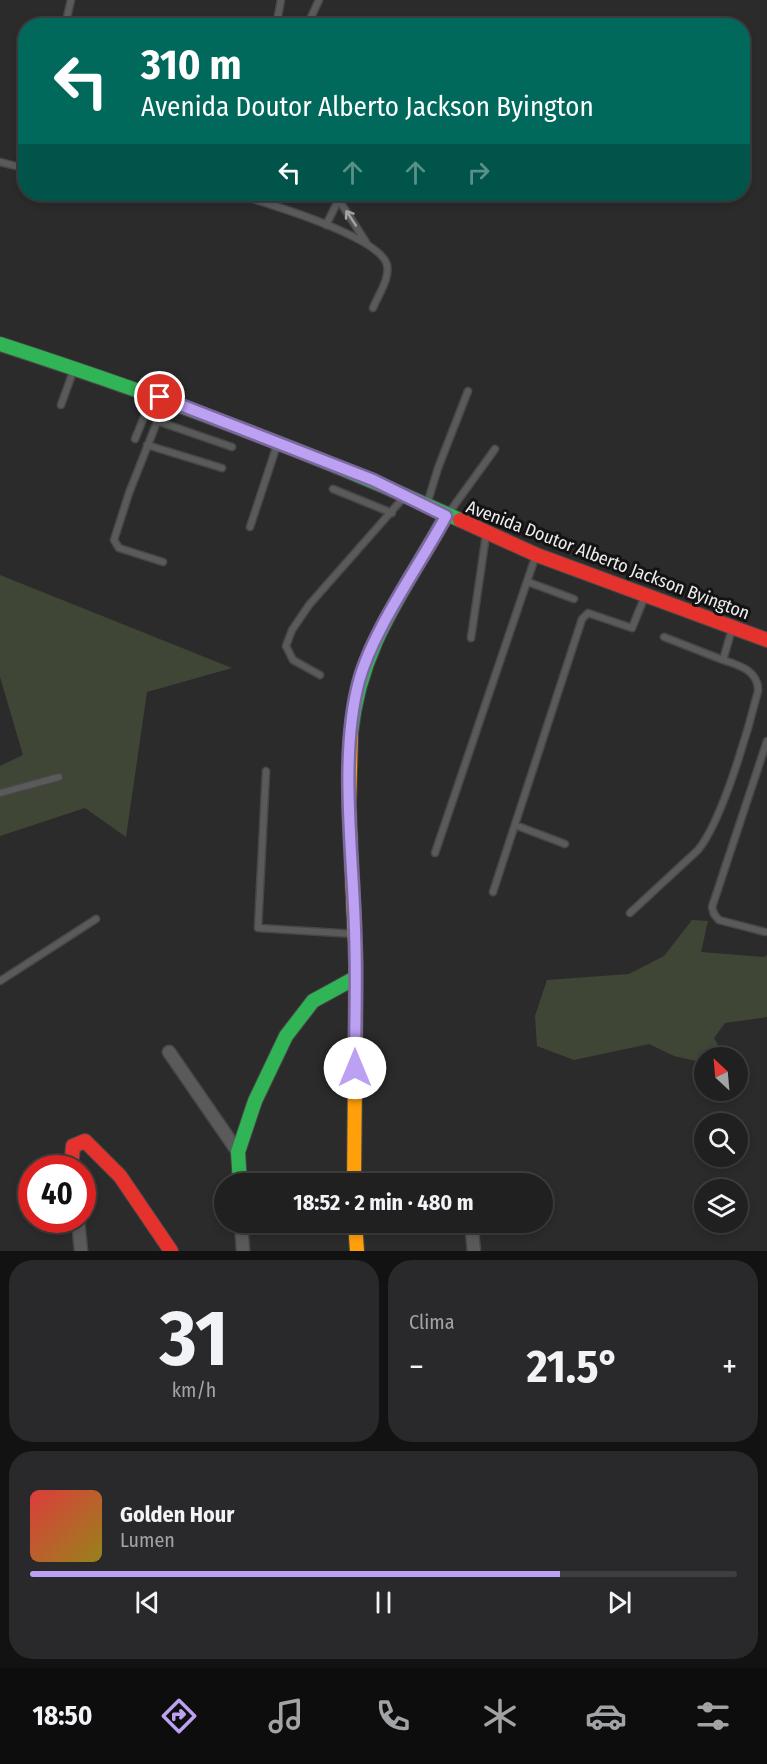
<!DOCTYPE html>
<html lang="pt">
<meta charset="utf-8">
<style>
:root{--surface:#212021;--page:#29282a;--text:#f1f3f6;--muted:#a2a3a5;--line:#3e3e3f;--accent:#bca0f2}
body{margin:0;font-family:"Fira Sans Condensed",sans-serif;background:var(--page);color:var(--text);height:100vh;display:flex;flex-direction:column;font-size:22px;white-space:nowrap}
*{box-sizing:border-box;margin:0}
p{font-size:20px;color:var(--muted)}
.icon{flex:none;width:33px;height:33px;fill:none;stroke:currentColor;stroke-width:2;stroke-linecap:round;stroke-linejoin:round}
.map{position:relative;height:1251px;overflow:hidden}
.details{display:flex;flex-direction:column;gap:9px;padding:9px;background:#121212;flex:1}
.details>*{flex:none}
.hud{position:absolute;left:18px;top:18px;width:732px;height:183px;border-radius:24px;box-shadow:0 3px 9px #0003,0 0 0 2px var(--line);background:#00695c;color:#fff;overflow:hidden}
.needle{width:39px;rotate:334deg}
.fabs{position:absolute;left:694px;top:1047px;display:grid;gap:12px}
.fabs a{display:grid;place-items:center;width:54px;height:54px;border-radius:50%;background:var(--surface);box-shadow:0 3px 9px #0003,0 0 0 2px var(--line);font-size:30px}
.speed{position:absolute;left:18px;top:1155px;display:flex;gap:12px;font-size:30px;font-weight:700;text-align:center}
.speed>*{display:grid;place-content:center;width:78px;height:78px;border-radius:50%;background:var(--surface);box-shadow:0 3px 9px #0003,0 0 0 2px var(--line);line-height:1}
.speed .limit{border:9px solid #d22;background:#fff;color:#111}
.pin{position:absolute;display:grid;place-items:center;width:51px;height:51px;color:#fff;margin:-26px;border:3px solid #fff;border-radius:50%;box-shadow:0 2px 6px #0007}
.me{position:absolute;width:66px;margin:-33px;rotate:0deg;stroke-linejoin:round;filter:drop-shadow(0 0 4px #0008)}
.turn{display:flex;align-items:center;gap:21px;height:126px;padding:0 24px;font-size:27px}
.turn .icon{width:78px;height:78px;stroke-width:2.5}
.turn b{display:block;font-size:42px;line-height:51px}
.lanes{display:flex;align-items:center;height:57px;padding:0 24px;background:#0003;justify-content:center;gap:30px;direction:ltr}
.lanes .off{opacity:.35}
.big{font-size:45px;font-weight:700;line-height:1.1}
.details .card{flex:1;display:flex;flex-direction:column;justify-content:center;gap:9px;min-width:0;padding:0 21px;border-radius:24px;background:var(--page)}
.details .dial{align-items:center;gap:0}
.dial b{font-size:78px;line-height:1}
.song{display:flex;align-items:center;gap:18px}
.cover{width:72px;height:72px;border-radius:9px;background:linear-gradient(135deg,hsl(0 70% 55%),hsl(50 70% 35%))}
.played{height:6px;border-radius:3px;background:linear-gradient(90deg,var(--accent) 75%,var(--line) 75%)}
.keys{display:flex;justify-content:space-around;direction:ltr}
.heat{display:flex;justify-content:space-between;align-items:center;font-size:33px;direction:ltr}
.details .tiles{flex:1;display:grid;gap:9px;grid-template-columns:1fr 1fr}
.card:last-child{grid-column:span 2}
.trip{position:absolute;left:214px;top:1173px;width:339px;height:60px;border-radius:30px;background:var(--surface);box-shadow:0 3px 9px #0003,0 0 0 2px var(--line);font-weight:700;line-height:60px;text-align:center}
.tabs{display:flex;height:96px;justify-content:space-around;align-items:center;background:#0d0d0d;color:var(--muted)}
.tabs .icon{width:42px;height:42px}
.tabs .selected{color:var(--accent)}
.tabs b{font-size:27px;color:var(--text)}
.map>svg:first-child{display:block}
</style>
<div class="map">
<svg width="767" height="1251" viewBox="0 0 767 1251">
<rect width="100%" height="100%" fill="#2c2b2c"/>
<path fill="#3f4636" d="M 0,575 L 232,668 L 147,692 L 126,837 L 85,808 L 0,836 L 0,766 L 23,755 L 0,677 Z
M 692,920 L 708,921 L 701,952 L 764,957 L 767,955 L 767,1017 L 725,1023 L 714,1038 L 725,1057 L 705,1058 L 705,1063 L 674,1056 L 649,1044 L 574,1060 L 537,1046 L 535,1016 L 547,980 L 629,974 L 664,956 Z"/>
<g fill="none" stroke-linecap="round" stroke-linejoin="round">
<defs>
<path id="lane" d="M 65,26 L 71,0
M 276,26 L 281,0
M 307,26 L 319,0
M 0,162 L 16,166 L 26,164
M 237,194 C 266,203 380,236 387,265 C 390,279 378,295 373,308
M 335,194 L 366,242
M 326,225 L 339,199
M 61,405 L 74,369
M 157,421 L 232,447
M 135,439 L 153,395
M 147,445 L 222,468
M 333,489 L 392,513
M 427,504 L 438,468 L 468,391
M 448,514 L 495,449
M 250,527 L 278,442
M 163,562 L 119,548 L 114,540 L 129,493 L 166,399
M 528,582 L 574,599
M 664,637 L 723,660
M 471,638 L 486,535
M 320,675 L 293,660 L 286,646 L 292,630 L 309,605 L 405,496
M 266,771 L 258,928 L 355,934
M 0,793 L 59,777
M 515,825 L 565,844
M 435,853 L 536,555
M 493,892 L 582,619 L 588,613 L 632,628 L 645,596
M 630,913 L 698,850 C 722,821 748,731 758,691 C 759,671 739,665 723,660 L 732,629
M 765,932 L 719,920 L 714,914 L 712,907 L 767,741
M 0,981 L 96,919"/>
<path id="street" d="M 169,1052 L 238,1152
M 78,1220 L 81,1251
M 241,1222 L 243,1251
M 471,1222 L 474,1251"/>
<path id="fast" d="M 0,344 C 157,395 310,451 460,520
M 351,733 C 360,645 405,590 446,516
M 240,1184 L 238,1152 L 255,1101 L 286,1036 L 313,1001 L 355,978"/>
<path id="slow" d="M 351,733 L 349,806 L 356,965 L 354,1184
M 355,1222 L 357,1251"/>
<path id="jam" d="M 460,520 L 537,555 L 767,640
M 71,1168 L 73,1146 L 85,1141 L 120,1176 L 171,1251"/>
</defs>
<use href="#lane" stroke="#484748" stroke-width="9"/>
<use href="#street" stroke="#484748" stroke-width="15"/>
<use href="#fast" stroke="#484748" stroke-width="16"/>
<use href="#slow" stroke="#484748" stroke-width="16"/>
<use href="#jam" stroke="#484748" stroke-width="16"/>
<use href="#lane" stroke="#5b5a5b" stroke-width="6"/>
<use href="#street" stroke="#5b5a5b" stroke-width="12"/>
<use href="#fast" stroke="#30b455" stroke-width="14"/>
<use href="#slow" stroke="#ff9f0a" stroke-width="14"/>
<use href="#jam" stroke="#e5322d" stroke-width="14"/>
</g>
<defs><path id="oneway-shaft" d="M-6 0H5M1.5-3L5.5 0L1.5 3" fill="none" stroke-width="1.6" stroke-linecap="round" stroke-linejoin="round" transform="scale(1.5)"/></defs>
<use stroke="#a4a3a4" href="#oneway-shaft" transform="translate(351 218) rotate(-123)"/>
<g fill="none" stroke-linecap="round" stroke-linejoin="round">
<defs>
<path id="route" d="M 160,397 L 373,480 L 446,516 C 420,565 373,629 359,681 C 339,756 353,854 355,931 C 357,977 355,1023 355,1068"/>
</defs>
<use href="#route" stroke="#7a689d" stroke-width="15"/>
<use href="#route" stroke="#bca0f2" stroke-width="10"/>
</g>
<g text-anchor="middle" stroke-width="6" stroke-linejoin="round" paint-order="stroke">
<g font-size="18" fill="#eeecee" stroke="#141314">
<text transform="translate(608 560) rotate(21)" y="6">Avenida Doutor Alberto Jackson Byington</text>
</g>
</g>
</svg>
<div class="fabs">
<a><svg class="needle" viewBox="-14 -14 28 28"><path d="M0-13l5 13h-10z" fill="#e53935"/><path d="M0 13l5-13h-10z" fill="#a2a3a5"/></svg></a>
<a><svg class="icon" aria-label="search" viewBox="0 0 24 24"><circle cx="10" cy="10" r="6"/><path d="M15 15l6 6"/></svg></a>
<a><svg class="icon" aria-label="layers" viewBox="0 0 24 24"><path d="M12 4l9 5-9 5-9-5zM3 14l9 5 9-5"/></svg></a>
</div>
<div class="speed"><div class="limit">40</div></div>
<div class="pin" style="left:160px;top:397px;background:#d93025"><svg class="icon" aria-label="arrive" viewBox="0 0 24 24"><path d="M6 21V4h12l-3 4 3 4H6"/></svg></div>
<svg class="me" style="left:355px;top:1068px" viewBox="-20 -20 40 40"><circle r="19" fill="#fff"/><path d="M0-13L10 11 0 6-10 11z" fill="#bca0f2"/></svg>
<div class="trip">18:52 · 2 min · 480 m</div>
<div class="hud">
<div class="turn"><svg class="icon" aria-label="left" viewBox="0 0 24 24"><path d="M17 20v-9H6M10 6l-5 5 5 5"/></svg><div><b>310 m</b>Avenida Doutor Alberto Jackson Byington</div></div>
<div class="lanes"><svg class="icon" aria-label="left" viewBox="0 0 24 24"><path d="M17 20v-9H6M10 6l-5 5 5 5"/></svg><svg class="icon off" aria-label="ahead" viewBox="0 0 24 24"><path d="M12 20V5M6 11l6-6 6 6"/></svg><svg class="icon off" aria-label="ahead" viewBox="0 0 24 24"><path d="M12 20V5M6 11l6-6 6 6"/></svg><svg class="icon off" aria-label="right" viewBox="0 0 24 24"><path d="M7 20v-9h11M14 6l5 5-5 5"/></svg></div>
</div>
</div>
<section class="details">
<div class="tiles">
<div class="card dial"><b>31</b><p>km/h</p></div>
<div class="card"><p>Clima</p>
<div class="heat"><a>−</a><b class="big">21.5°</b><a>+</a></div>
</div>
<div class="card">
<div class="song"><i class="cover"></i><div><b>Golden Hour</b><p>Lumen</p></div></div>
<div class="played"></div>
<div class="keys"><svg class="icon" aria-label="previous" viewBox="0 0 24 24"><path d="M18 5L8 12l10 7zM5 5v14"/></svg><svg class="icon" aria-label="pause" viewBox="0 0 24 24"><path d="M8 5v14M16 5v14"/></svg><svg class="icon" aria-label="next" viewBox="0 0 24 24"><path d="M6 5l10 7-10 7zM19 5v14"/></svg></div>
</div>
</div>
</section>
<nav class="tabs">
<b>18:50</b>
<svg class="icon selected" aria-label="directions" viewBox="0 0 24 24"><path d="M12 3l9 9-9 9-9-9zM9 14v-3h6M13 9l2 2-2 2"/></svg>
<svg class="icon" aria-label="music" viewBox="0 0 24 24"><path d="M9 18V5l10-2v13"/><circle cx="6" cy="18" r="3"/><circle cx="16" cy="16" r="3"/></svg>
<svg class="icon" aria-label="phone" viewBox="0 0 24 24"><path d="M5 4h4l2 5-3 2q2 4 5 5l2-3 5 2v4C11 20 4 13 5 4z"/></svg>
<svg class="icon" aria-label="climate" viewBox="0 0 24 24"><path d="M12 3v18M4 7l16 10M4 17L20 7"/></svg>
<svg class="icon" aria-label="car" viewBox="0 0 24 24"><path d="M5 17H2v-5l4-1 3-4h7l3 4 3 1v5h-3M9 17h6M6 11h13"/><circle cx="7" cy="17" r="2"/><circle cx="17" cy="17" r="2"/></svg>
<svg class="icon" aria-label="filters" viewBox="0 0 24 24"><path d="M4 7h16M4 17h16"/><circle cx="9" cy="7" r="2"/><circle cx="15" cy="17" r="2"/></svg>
</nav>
